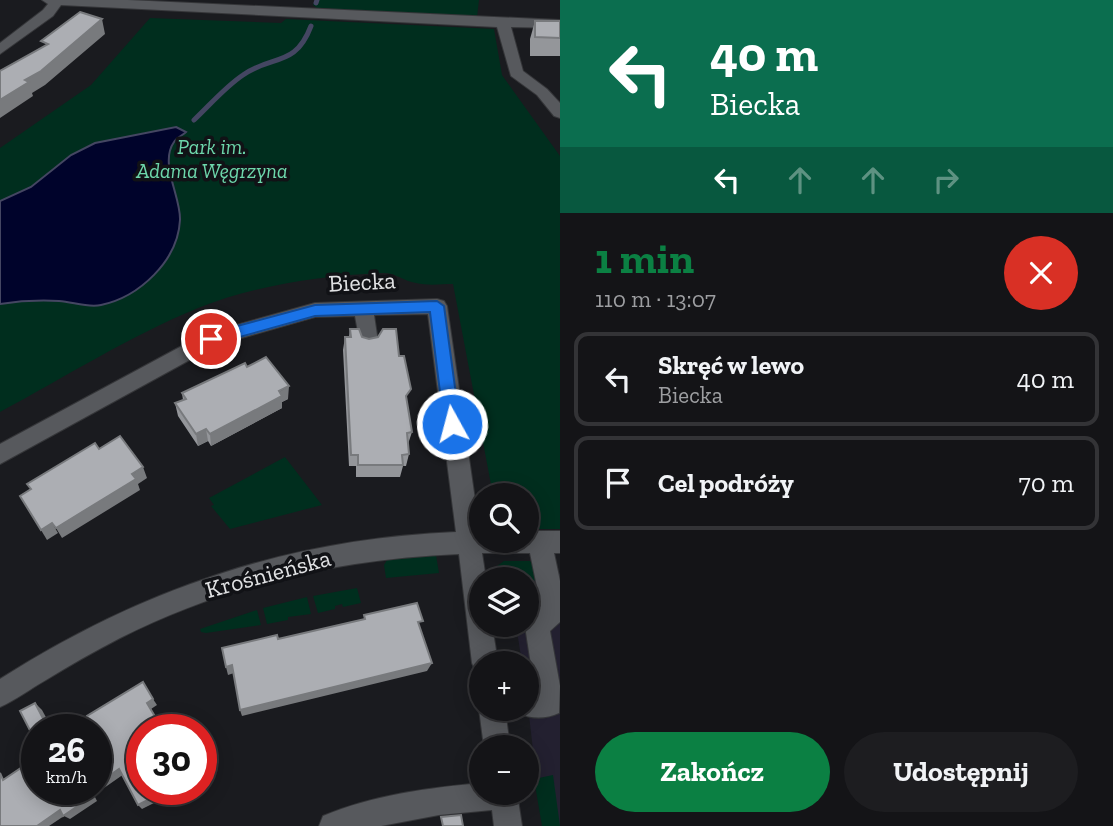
<!DOCTYPE html>
<html lang="pl">
<head>
<meta charset="utf-8">
<style>
	body { margin:0; font-family:"Zilla Slab",serif; background:#1d1d20; color:#f1f3f6; height:100vh; display:flex; flex-direction:column; font-size:26px; white-space:nowrap }
	* { box-sizing:border-box; margin:0 }
	p { font-size:23px; color:#9d9ea1 }
	.icon { flex:none; width:38px; height:38px; fill:none; stroke:currentColor; stroke-width:2; stroke-linecap:round; stroke-linejoin:round }
	.map { position:relative; flex:1; overflow:hidden }
	.details { display:flex; flex-direction:column; background:#141417; width:553px }
	.details>* { flex:none }
	.banner { background:#0b6e4f; color:#fff; overflow:hidden }
	.controls { position:absolute; left:469px; top:483px; display:grid; gap:14px }
	.controls a { display:grid; place-items:center; width:70px; height:70px; border-radius:50%; background:#141417; box-shadow:0 4px 18px #0003,0 0 0 2px #333336; font-size:35px }
	.speed { position:absolute; left:21px; top:714px; display:flex; gap:14px; font-size:35px; font-weight:700; text-align:center }
	.speed>* { display:grid; place-content:center; width:91px; height:91px; border-radius:50%; background:#141417; box-shadow:0 4px 18px #0003,0 0 0 2px #333336; line-height:1 }
	.speed small { font-size:18px; font-weight:400 }
	.speed .limit { border:10px solid #d22; background:#fff; color:#111 }
	.pin { position:absolute; display:grid; place-items:center; width:60px; height:60px; color:#fff; margin:-30px; border:4px solid #fff; border-radius:50%; box-shadow:0 2px 7px #0007 }
	.me { position:absolute; width:77px; margin:-38px; rotate:353deg; stroke-linejoin:round; filter:drop-shadow(0 0 5px #0008) }
	.turn { display:flex; align-items:center; gap:24px; height:147px; padding:0 35px; font-size:32px }
	.turn .icon { width:91px; height:91px; stroke-width:2.5 }
	.turn b { display:block; font-size:49px; line-height:60px }
	.lanes { display:flex; align-items:center; height:66px; padding:0 35px; background:#0003; justify-content:center; gap:35px; direction:ltr }
	.lanes .off { opacity:.35 }
	.round { display:grid; place-items:center; flex:none; width:74px; height:74px; border-radius:37px; background:#1d1d20 }
	.headline { display:flex; align-items:center; justify-content:space-between; height:119px; padding:0 35px }
	h1 { font-size:42px; font-weight:700; line-height:52px; color:#0b8043 }
	.button { display:flex; gap:14px; margin-top:auto; padding:14px 35px }
	.button a { flex:1; height:80px; border-radius:42px; background:#0b8043; color:#fff; font-size:28px; font-weight:700; line-height:80px; text-align:center }
	.button a+a { background:#1d1d20; color:#f1f3f6 }
	ul { padding:0; list-style:none }
	li { display:flex; align-items:center; gap:21px; height:94px; margin:0 14px 10px; padding:0 21px; border:4px solid #333336; border-radius:14px }
	li div { flex:1 }
	li b { display:block; font-size:26px }
	li em { font-style:normal }
	main { display:flex; flex:1; min-height:0 }
	.map>svg:first-child { display:block }
	.commercial { fill:#232030 }
	.green { fill:#002e1e }
	.water { fill:#00032b; stroke:#444662; stroke-width:2 }
	.lines { fill:none; stroke-linecap:round; stroke-linejoin:round }
	.stream { stroke:#444662; stroke-width:5 }
	.minor-casing { stroke:#353639; stroke-width:2 }
	.minor { fill:#57595d; fill-rule:evenodd }
	.wall { fill:#94969a }
	.shaded-wall { fill:#787a7d }
	.building { fill:#acaeb3; stroke:#787a7d; stroke-width:2 }
	.route { fill:#1a73e8; stroke:#114b97; stroke-width:2 }
	.labels { text-anchor:middle; stroke-width:7; stroke-linejoin:round; paint-order:stroke }
	.far-park-label { font-size:21px; font-style:italic; fill:#6dd7ab; stroke:#111216 }
	.street-label { font-size:24px; fill:#e1e2e4; stroke:#111216 }
</style>
</head>
<body>
<main>
<div class="map">
<svg width="560" height="826" viewBox="0 0 560 826">
	<rect width="100%" height="100%" fill="#1a1b1f"/>
	<polygon class="commercial" points="560,574 560,826 547,826 533,750 527,698 527,663 522,663 516,625 527,625 527,580 534,575"/>
	<g class="green">
		<polygon points="315,0 479,0 477,17 317,8 313,5"/>
		<path d="M150 18 281 23 286 19 494 29 502 75 560 156V529H527V495H493L453 284C442 284 428 286 416 283 403 281 395 272 381 273 320 276 256 285 198 308 130 336 65 377 0 412V148L91 85Z"/>
		<polygon points="285,457 322,505 230,529 211,506 214,505 209,498"/>
		<polygon points="436,555 439,573 386,578 384,565 387,560"/>
		<polygon points="504,561 530,561 536,568 538,581 530,580 530,586 527,586 527,579 494,579 493,569"/>
		<polygon points="357,588 361,603 343,607 342,604 335,606 335,609 318,613 313,596"/>
		<polygon points="307,597 311,614 288,617 288,620 267,624 263,608"/>
		<polygon points="257,610 261,625 206,633 201,632 200,629"/>
		<polygon points="553,775 560,826 542,826 534,779"/>
	</g>
	<path class="water" d="M176 127 186 132C183 135 176 138 174 142 159 163 181 197 180 220 178 261 139 297 101 305 88 308 73 302 59 301 40 300 19 301 0 304V201L31 187 71 155 95 143Z"/>
	<g class="lines">
		<g class="stream">
			<polyline points="316,3 317,0"/>
			<path d="M194 120C210 105 225 87 243 75 273 54 295 68 311 26"/>
		</g>
		<g class="minor-casing">
			<g id="minor">
				<polygon points="42,0 128,0 560,20 560,28 511,27 523,71 547,89 560,103 560,118 554,116 537,95 511,76 497,27 61,5 53,16 0,54 0,43 43,10 48,4"/>
				<path d="M437 299 444 301 447 306 481 541H527V531H560V553H554L560 581V622L550 631 560 686 559 713C546 719 531 719 518 713L516 709H527V691H535L525 626 528 617 541 606 530 553H482L486 579H481V625H492L498 663H481V674L476 672 472 663 459 554C340 559 227 584 120 638 95 651 70 665 46 680 30 689 16 700 0 707V679C141 589 288 539 456 532L428 314 374 315 378 342 375 348 368 350 361 348 355 316 315 317 217 345 0 464V444L204 334 315 303Z"/>
				<polygon points="481,703 481,709 505,709 510,747 484,747 479,709"/>
				<path d="M481 783V793H517L522 826H494L492 810 439 815 381 826H319L323 816C373 795 428 788 481 783Z"/>
			</g>
		</g>
		<use href="#minor" class="minor"/>
	</g>
	<g class="wall">
		<polygon points="535,21 560,21 560,56 530,56 530,39"/>
		<polygon points="350,329 362,337 399,356 412,432 408,444 409,454 406,466 403,466 400,477 356,477 356,466 349,466 343,350 345,337 349,337"/>
		<polygon points="247,367 288,399 282,402 282,408 211,446 208,441 198,446 178,416 175,403 183,400 182,393"/>
	</g>
	<g class="shaded-wall">
		<polygon points="102,19 105,34 45,85 32,93 33,96 0,118 0,100"/>
		<polygon points="289,386 288,399 282,402 282,408 211,446 210,434"/>
		<polygon points="206,429 208,441 198,446 196,434"/>
		<polygon points="143,467 147,478 138,484 140,490 62,538 56,528"/>
		<polygon points="52,523 58,533 47,540 41,530"/>
		<polygon points="432,663 427,671 242,716 240,710"/>
		<polygon points="232,665 234,673 228,675 226,667"/>
		<polygon points="153,699 157,705 151,709 147,703"/>
		<polygon points="35,703 42,710 53,730 49,730"/>
		<polygon points="142,761 142,769 141,770 142,777 136,765"/>
		<polygon points="119,769 124,774 94,795 97,801 70,819 64,816 49,826 37,826 90,789 96,789 96,785"/>
		<polygon points="148,789 150,789 156,802 142,809 138,805"/>
	</g>
	<g class="building">
		<polygon points="80,12 102,19 41,71 25,80 29,82 0,100 0,71 48,44 41,41"/>
		<polygon points="535,21 560,21 560,38 535,37"/>
		<polygon points="350,329 359,329 362,337 369,339 378,337 383,329 396,329 399,356 404,356 411,389 406,396 412,432 407,433 409,454 402,455 403,465 358,465 358,455 351,455 345,337 351,337"/>
		<polygon points="266,357 289,386 279,391 282,396 210,434 206,429 196,434 175,403 186,399 182,393 245,363 247,367"/>
		<polygon points="120,436 143,467 132,474 136,479 56,528 52,523 41,530 20,496 31,489 27,484 95,443 99,449"/>
		<polygon points="417,603 423,621 418,622 432,663 240,710 232,665 226,667 222,648 277,635 278,639 365,619 364,615"/>
		<polygon points="143,682 153,699 147,703 163,730 142,730 142,761 136,765 142,777 142,789 148,789 152,798 138,805 119,769 96,785 96,730 78,730 90,722 87,716"/>
		<polygon points="35,703 49,730 37,730 37,744 20,711"/>
		<polygon points="37,757 37,789 90,789 88,791 91,797 63,816 60,810 37,826 0,826 0,773 3,780"/>
		<polygon points="461,815 463,826 443,826 441,817"/>
	</g>
	<polygon class="route" points="437,301 444,306 460,424 458,428 446,428 444,424 430,312 315,316 211,345 204,339 211,333 315,305"/>
	<g class="labels">
		<g class="far-park-label">
			<text x="212" y="154">Park im.<tspan x="212" dy="24">Adama Węgrzyna</tspan></text>
		</g>
		<g class="street-label">
			<text transform="translate(362 282) rotate(-3)" y="8">Biecka</text>
			<text transform="translate(268 574) rotate(-15)" y="8">Krośnieńska</text>
		</g>
	</g>
</svg>
<div class="controls">
<a><svg class="icon" aria-label="search" viewBox="0 0 24 24"><circle cx="10" cy="10" r="6"/><path d="M15 15l6 6"/></svg></a>
<a><svg class="icon" aria-label="layers" viewBox="0 0 24 24"><path d="M12 4l9 5-9 5-9-5zM3 14l9 5 9-5"/></svg></a>
<a>+</a>
<a>−</a>
</div>
<div class="speed"><div>26<small>km/h</small></div><div class="limit">30</div></div>
<div class="pin" style="left:211px;top:339px;background:#d93025"><svg class="icon" aria-label="arrive" viewBox="0 0 24 24"><path d="M6 21V4h12l-3 4 3 4H6"/></svg></div>
<svg class="me" style="left:452px;top:424px" viewBox="-20 -20 40 40"><circle r="17" fill="#1a73e8" stroke="#fff" stroke-width="3"/><path d="M0-11L8 9 0 5-8 9z" fill="#fff"/></svg>
</div>
<section class="details">
<div class="banner">
<div class="turn"><svg class="icon" aria-label="left" viewBox="0 0 24 24"><path d="M17 20v-9H6M10 6l-5 5 5 5"/></svg><div><b>40 m</b>Biecka</div></div>
<div class="lanes"><svg class="icon" aria-label="left" viewBox="0 0 24 24"><path d="M17 20v-9H6M10 6l-5 5 5 5"/></svg><svg class="icon off" aria-label="ahead" viewBox="0 0 24 24"><path d="M12 20V5M6 11l6-6 6 6"/></svg><svg class="icon off" aria-label="ahead" viewBox="0 0 24 24"><path d="M12 20V5M6 11l6-6 6 6"/></svg><svg class="icon off" aria-label="right" viewBox="0 0 24 24"><path d="M7 20v-9h11M14 6l5 5-5 5"/></svg></div>
</div>
<div class="headline"><div><h1>1 min</h1><p>110 m · 13:07</p></div><a class="round" style="background:#d93025;color:#fff"><svg class="icon" aria-label="close" viewBox="0 0 24 24"><path d="M6 6l12 12M18 6L6 18"/></svg></a></div>
<ul>
<li><svg class="icon" aria-label="left" viewBox="0 0 24 24"><path d="M17 20v-9H6M10 6l-5 5 5 5"/></svg><div><b>Skręć w lewo</b><p>Biecka</p></div><em>40 m</em></li>
<li><svg class="icon" aria-label="arrive" viewBox="0 0 24 24"><path d="M6 21V4h12l-3 4 3 4H6"/></svg><div><b>Cel podróży</b></div><em>70 m</em></li>
</ul>
<div class="button"><a>Zakończ</a><a>Udostępnij</a></div>
</section>
</main>
</body>
</html>
